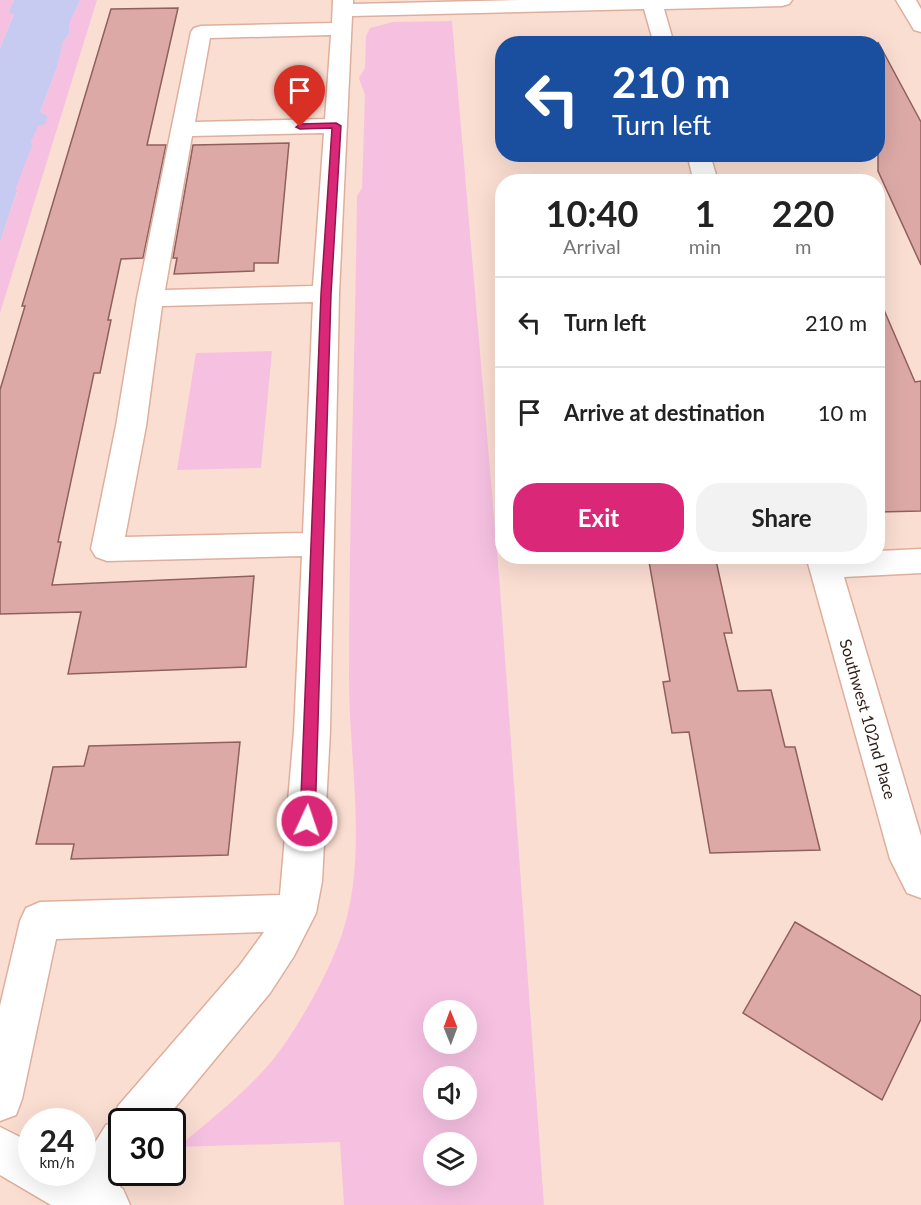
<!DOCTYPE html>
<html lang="en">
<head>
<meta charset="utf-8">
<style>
	body { margin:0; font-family:Lato,sans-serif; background:#f2f2f2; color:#222; height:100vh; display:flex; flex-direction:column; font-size:22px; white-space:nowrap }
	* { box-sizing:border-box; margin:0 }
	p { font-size:20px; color:#767676 }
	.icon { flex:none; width:33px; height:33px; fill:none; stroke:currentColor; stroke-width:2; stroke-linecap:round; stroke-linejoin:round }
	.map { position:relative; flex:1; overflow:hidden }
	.sheet { position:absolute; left:495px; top:174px; width:390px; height:390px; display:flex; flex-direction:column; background:#fff; border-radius:24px; box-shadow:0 6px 24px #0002 }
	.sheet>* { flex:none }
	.top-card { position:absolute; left:495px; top:36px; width:390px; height:126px; border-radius:24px; box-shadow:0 6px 24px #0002; background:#1a4fa0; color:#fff; overflow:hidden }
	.needle { width:39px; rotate:359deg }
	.tools { position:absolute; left:423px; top:1000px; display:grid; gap:12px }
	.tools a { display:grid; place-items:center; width:54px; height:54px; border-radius:50%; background:#fff; box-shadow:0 6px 24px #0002; font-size:30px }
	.speed { position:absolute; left:18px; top:1108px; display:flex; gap:12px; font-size:30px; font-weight:700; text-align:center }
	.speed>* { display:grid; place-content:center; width:78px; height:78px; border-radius:50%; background:#fff; box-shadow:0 6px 24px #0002; line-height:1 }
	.speed small { font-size:15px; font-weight:400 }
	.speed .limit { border:3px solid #111; border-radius:9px; background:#fff; color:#111 }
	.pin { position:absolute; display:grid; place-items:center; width:51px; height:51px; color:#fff; margin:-62px -26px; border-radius:50% 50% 50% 0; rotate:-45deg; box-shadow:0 0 6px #0007 }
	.pin .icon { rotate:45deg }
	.me { position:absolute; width:66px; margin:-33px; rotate:3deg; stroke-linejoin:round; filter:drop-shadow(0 0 4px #0008) }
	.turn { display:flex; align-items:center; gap:21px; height:126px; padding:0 18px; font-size:27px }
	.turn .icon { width:78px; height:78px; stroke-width:2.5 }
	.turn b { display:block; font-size:42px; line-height:51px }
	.eta { display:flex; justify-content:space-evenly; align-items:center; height:102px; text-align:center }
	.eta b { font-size:36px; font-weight:700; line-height:42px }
	.cta { display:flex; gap:12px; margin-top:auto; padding:12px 18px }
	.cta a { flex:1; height:69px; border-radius:24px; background:#db2777; color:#fff; font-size:24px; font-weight:700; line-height:69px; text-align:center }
	.cta a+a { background:#f2f2f2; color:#222 }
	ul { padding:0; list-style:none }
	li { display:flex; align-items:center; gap:18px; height:90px; padding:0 18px; border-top:2px solid #e0e0e0 }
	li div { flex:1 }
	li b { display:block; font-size:22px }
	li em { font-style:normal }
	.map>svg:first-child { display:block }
	.green { fill:#f6c1e1; fill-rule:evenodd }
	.water { fill:#c7caf1 }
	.building { fill:#dca9a6; stroke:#8f605e; stroke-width:1.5 }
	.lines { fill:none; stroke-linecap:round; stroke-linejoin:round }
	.minor-casing { stroke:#deaf9d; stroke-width:3 }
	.minor { fill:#fff; fill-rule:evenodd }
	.route { fill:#db2777; stroke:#8e194d; stroke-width:1.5 }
	.labels { text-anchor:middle; stroke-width:4.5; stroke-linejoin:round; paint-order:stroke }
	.street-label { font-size:16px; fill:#2e1c16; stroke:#fff }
</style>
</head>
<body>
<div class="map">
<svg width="921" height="1205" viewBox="0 0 921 1205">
	<rect width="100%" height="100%" fill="#fbded2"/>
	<g class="green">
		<polygon points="0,0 14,0 10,12 14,13 0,48"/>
		<path d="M80 0H97L0 313V242L17 192 14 191 31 146C30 136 38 125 44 117L40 112 57 67 63 42 69 34 70 22Z"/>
		<path d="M452 21 500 588 544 1205H344L340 1142 178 1147C211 1119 248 1091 275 1057 299 1026 328 974 341 937 369 857 349 763 349 679 349 518 355 357 357 196L362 188 365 95 359 78 365 68 366 36 370 28 393 22ZM434 1011H466V1044H434ZM434 1077H466V1110H434ZM434 1143H466V1176H434Z"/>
		<polygon points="272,351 261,468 177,470 196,353"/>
	</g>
	<polygon class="water" points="14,0 80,0 70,22 69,34 63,42 57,67 40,112 48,117 45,124 38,126 31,141 32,146 15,190 17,191 0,242 0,48 14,14 9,13"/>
	<g class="building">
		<polygon points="178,8 147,145 166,145 143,258 121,259 108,320 111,320 100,373 94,373 58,542 61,542 52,585 254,576 246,667 68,674 81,612 0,614 0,390 25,306 22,306 111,9"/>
		<polygon points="878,42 921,122 921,265 878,171"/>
		<polygon points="289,143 278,263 254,263 254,271 174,274 177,258 173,258 193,145"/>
		<polygon points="878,296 915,382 921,381 921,511 878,512"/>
		<polygon points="648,556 715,556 732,633 724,633 738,691 771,690 785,747 795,747 820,850 710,853 689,732 672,733 663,682 670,681"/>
		<polygon points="240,742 228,855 71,859 74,844 36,844 53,767 84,766 89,746"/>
		<polygon points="795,922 921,996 921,1019 882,1100 743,1013"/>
	</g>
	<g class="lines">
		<g class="minor-casing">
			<g id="minor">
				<path d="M333 0H353V4L521 0H792L789 4 782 6 664 9 674 44H654L644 9 352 16 339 294 330 731 322 881 316 913 294 956 270 993 163 1122H122V1173H128L120 1187 123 1189 130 1205H51L0 1175V1127L32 1143V1173H82V1163L106 1125 112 1123 118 1106 240 965 264 932 56 939 22 1099 16 1115 0 1121V1006L20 921 26 908 40 902 280 895 294 731 302 556 107 561 96 557 91 549 116 426 137 298 191 32 194 28 201 26 332 23ZM331 35 325 119 195 122 210 38ZM324 133 313 286 165 290 192 136ZM313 302 303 533 125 537 146 426 162 306Z"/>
				<polygon points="896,0 916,0 921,9 921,32 914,30"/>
				<polygon points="687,154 710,154 718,182 694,182"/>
				<polygon points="921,549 921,573 844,577 921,836 921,898 907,893 890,859 806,556 878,556 878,551"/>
			</g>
		</g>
		<use href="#minor" class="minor"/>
	</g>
	<polygon class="route" points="336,123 341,126 331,294 315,821 313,826 307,828 302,826 300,821 321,294 332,128 300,129 296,127 300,124"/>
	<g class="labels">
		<g class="street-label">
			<text transform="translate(868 719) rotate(74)" y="6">Southwest 102nd Place</text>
		</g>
	</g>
</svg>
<div class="tools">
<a><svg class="needle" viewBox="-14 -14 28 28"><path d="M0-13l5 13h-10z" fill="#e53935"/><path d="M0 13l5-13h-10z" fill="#767676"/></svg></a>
<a><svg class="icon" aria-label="sound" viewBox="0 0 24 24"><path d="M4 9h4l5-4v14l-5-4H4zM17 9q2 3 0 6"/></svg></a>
<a><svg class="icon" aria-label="layers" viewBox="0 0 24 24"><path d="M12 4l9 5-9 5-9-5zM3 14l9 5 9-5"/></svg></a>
</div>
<div class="speed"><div>24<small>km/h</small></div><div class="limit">30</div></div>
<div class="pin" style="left:300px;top:127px;background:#d93025"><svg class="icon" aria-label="arrive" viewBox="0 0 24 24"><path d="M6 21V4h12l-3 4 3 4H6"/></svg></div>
<svg class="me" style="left:307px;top:821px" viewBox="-20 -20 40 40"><circle r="17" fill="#db2777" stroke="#fff" stroke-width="3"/><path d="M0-11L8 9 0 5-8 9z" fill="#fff"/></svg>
<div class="top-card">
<div class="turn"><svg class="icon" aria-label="left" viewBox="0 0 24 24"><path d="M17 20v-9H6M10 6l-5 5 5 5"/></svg><div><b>210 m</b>Turn left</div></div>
</div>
<section class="sheet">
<div class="eta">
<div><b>10:40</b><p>Arrival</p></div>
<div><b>1</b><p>min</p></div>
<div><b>220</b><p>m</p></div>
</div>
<ul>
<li><svg class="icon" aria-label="left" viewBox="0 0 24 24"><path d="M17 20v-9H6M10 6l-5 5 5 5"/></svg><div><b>Turn left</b></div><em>210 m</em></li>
<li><svg class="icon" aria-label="arrive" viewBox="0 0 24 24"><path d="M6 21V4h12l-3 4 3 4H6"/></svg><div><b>Arrive at destination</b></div><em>10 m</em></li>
</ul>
<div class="cta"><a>Exit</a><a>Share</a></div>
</section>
</div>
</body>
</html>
